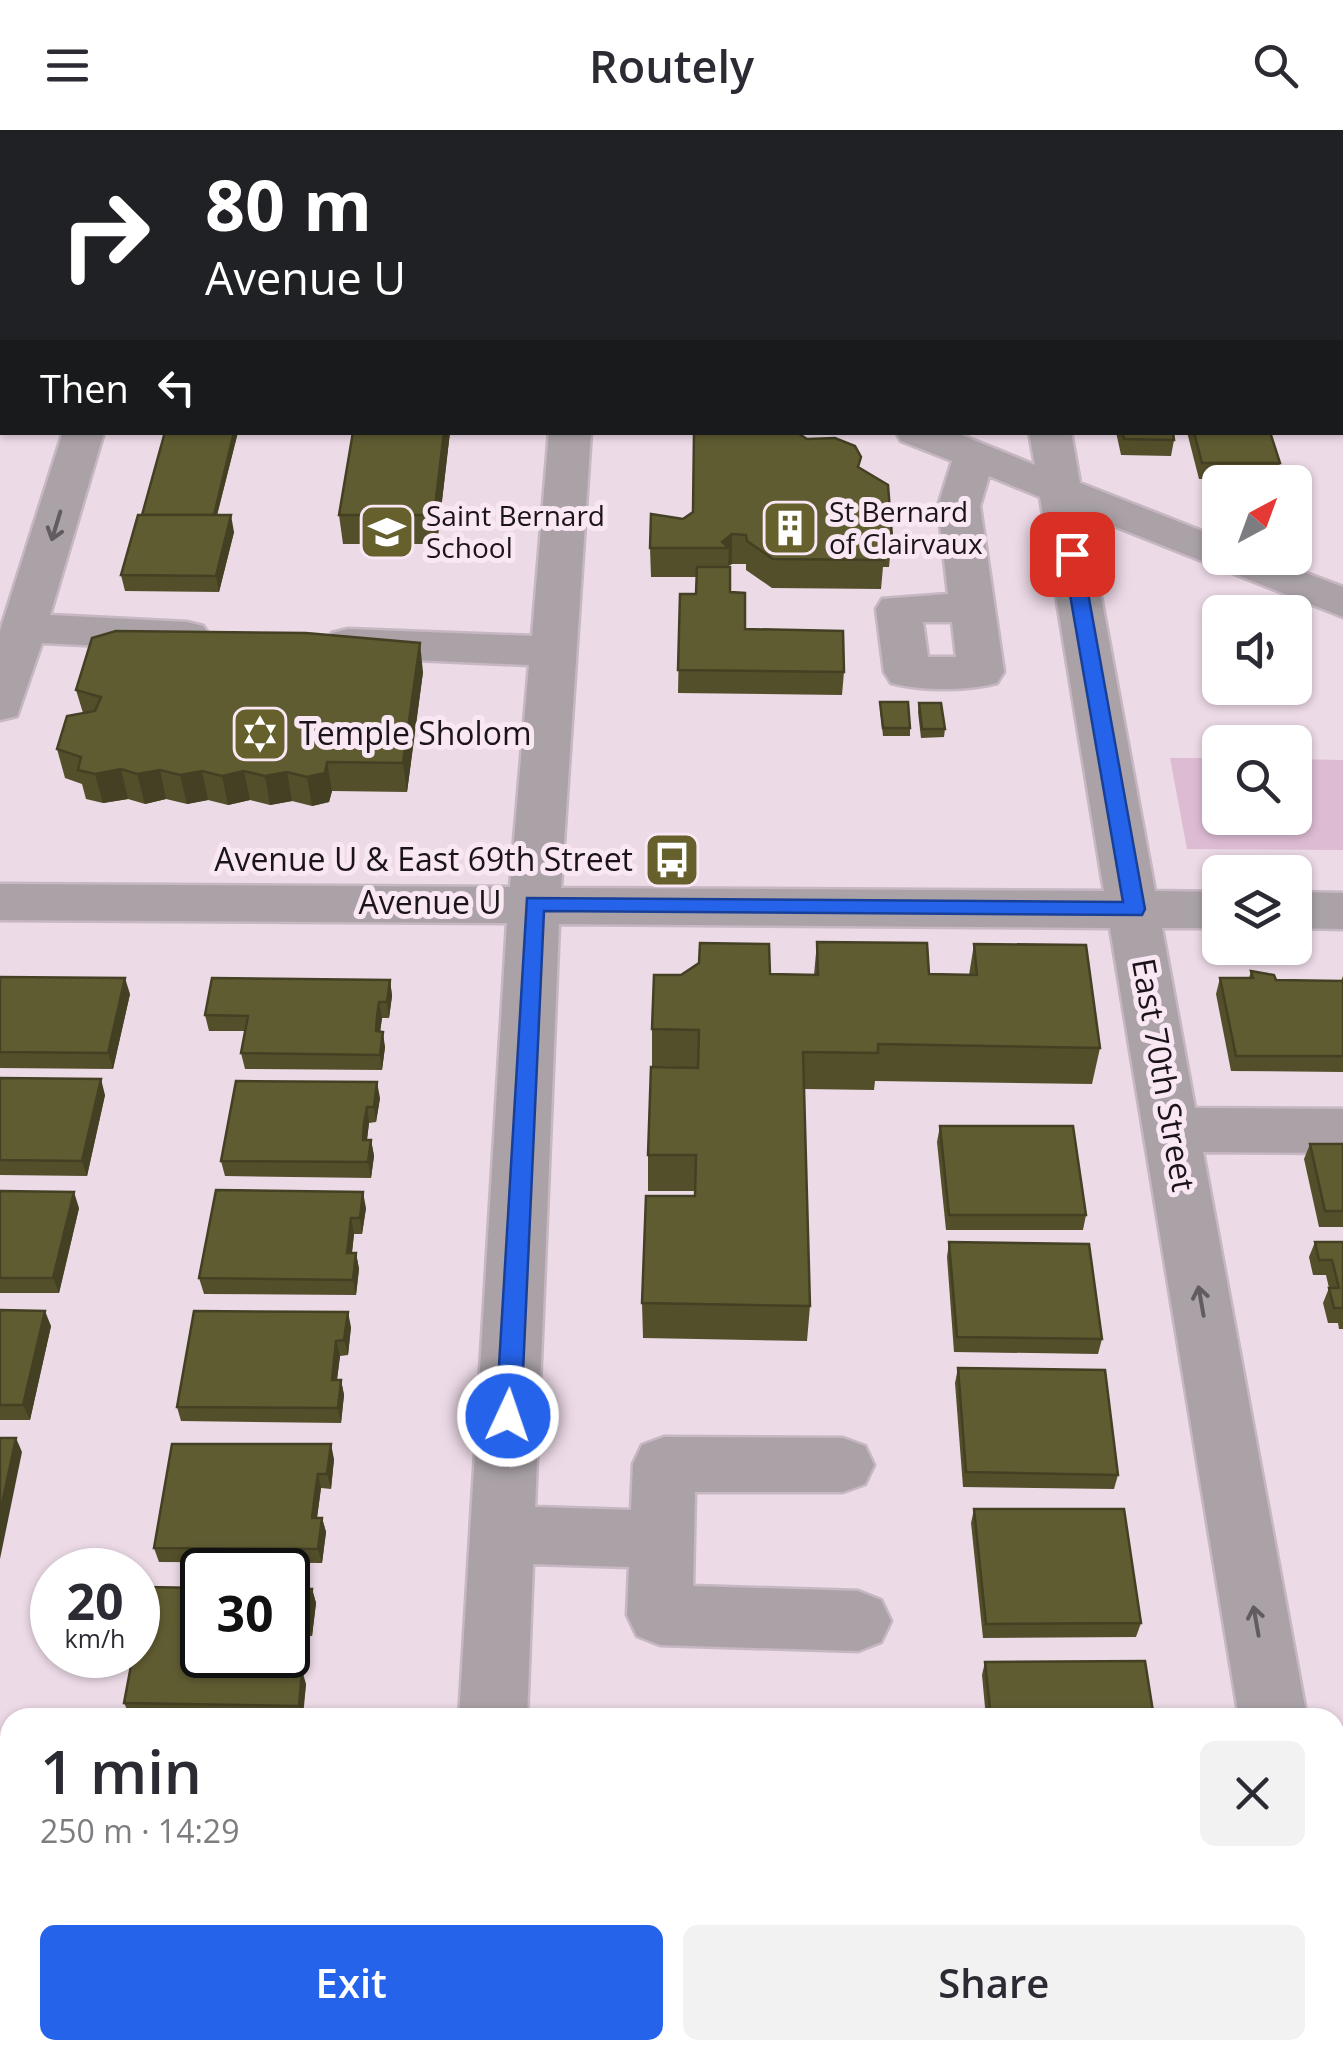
<!DOCTYPE html>
<html lang="en">
<head>
<meta charset="utf-8">
<style>
	body { margin:0; font-family:"Open Sans",sans-serif; background:#f2f2f3; color:#2b2b33; height:100vh; display:flex; flex-direction:column; font-size:38px; white-space:nowrap }
	* { box-sizing:border-box; margin:0 }
	p { font-size:32px; color:#7c7c81 }
	.icon { flex:none; width:55px; height:55px; fill:none; stroke:currentColor; stroke-width:2; stroke-linecap:round; stroke-linejoin:round }
	.map { position:relative; flex:1; overflow:hidden }
	.panel { position:absolute; left:0px; top:1578px; width:1345px; height:352px; display:flex; flex-direction:column; background:#fff; border-radius:30px 30px 0 0; box-shadow:0 2px 8px #0004 }
	.panel>* { flex:none }
	.guide { position:absolute; left:0px; top:0px; width:1345px; height:305px; box-shadow:0 2px 8px #0004; background:#202124; color:#fff; overflow:hidden }
	.needle { width:65px; rotate:41deg }
	.buttons { position:absolute; left:1202px; top:335px; display:grid; gap:20px }
	.buttons a { display:grid; place-items:center; width:110px; height:110px; border-radius:15px; background:#fff; box-shadow:0 2px 8px #0004; font-size:50px }
	.speed { position:absolute; left:30px; top:1418px; display:flex; gap:20px; font-size:50px; font-weight:700; text-align:center }
	.speed>* { display:grid; place-content:center; width:130px; height:130px; border-radius:50%; background:#fff; box-shadow:0 2px 8px #0004; line-height:1 }
	.speed small { font-size:25px; font-weight:400 }
	.speed .limit { border:5px solid #111; border-radius:15px; background:#fff; color:#111 }
	.pin { position:absolute; display:grid; place-items:center; width:85px; height:85px; color:#fff; margin:-42px; border-radius:20px; box-shadow:0 5px 15px #0006 }
	.me { position:absolute; width:110px; margin:-55px; rotate:3deg; stroke-linejoin:round; filter:drop-shadow(0 0 8px #0008) }
	.turn { display:flex; align-items:center; gap:35px; height:210px; padding:0 40px; font-size:45px }
	.turn .icon { width:130px; height:130px; stroke-width:2.5 }
	.turn b { display:block; font-size:70px; line-height:85px }
	.then { display:flex; align-items:center; height:95px; padding:0 40px; background:#0003; gap:20px; font-size:38px }
	.round { display:grid; place-items:center; flex:none; width:105px; height:105px; border-radius:15px; background:#f2f2f3 }
	.head { display:flex; align-items:center; justify-content:space-between; height:170px; padding:0 40px }
	h1 { font-size:60px; font-weight:600; line-height:75px }
	.cta { display:flex; gap:20px; margin-top:auto; padding:20px 40px }
	.cta a { flex:1; height:115px; border-radius:15px; background:#2563eb; color:#fff; font-size:40px; font-weight:600; line-height:115px; text-align:center }
	.cta a+a { background:#f2f2f3; color:#2b2b33 }
	header { display:flex; justify-content:space-between; align-items:center; height:130px; padding:0 40px; background:#fff; font-size:45px; font-weight:600 }
	.map>svg:first-child { display:block }
	.green { fill:#ddbcd3 }
	.lines { fill:none; stroke-linecap:round; stroke-linejoin:round }
	.minor-casing { stroke:#c6b7c2; stroke-width:5 }
	.minor { fill:#aaa2a7; fill-rule:evenodd }
	.wall { fill:#534f2b }
	.shaded-wall { fill:#434023 }
	.building { fill:#605c32; stroke:#434023; stroke-width:2.5 }
	.oneway { stroke:#625c60 }
	.route { fill:#2563eb; stroke:#184099; stroke-width:2.5 }
	.labels { text-anchor:middle; stroke-width:10; stroke-linejoin:round; paint-order:stroke }
	.far-poi-label { font-size:28px; fill:#1b1519; stroke:#fae7f4; text-anchor:start }
	.poi-label { font-size:32px; fill:#1b1519; stroke:#fae7f4; text-anchor:start }
	.street-label { font-size:32px; fill:#1b1519; stroke:#fae7f4 }
</style>
</head>
<body>
<header><svg class="icon" aria-label="menu" viewBox="0 0 24 24"><path d="M4 6h16M4 12h16M4 18h16"/></svg>Routely<svg class="icon" aria-label="search" viewBox="0 0 24 24"><circle cx="10" cy="10" r="6"/><path d="M15 15l6 6"/></svg></header>
<div class="map">
<svg width="1343" height="1928" viewBox="0 0 1343 1928">
	<rect width="100%" height="100%" fill="#ecdae7"/>
	<polygon class="green" points="1170,628 1220,628 1220,688 1295,688 1295,629 1343,630 1343,720 1187,719"/>
	<g class="lines">
		<g class="minor-casing">
			<g id="minor">
				<polygon points="145,0 184,0 185,2 146,2"/>
				<rect x="597" y="0" width="34" height="2"/>
				<polygon points="983,0 1017,0 1018,2 984,2"/>
				<polygon points="0,2 2,3 2,24 0,24"/>
				<rect x="1342" y="16" width="1" height="22"/>
				<polygon points="63,302 104,302 50,485 187,492 203,496 210,506 203,516 187,520 42,513 17,586 0,590 0,501"/>
				<path d="M549 302H591L561 758 1104 761 1040 367 989 346 980 376 1004 542 997 553C966 561 922 561 891 553L884 542 876 479 882 469 948 464 938 376 952 331 901 311 896 302H954L1035 335 1029 302H1071L1080 353 1220 408V428H1267L1343 457V487L1086 385 1155 761 1220 762V798H1162L1195 978 1343 979V1023L1203 1022 1307 1588H1239L1110 798 559 794 535 1377 631 1380 633 1334 642 1315 664 1307 843 1308 865 1316 874 1335 865 1354 843 1362H695L693 1456 858 1461 881 1470 891 1491 881 1512 858 1521 660 1515 637 1506 627 1485 629 1437 533 1434 527 1588H459L507 793 0 790V754L510 757 529 535 348 527 332 523 325 513 332 503 348 499 532 506ZM923 492H952L956 527H928Z"/>
				<polygon points="1295,762 1343,763 1343,799 1295,798"/>
				<polygon points="1335,1885 1343,1888 1343,1928 1293,1928 1293,1920 1335,1920"/>
				<polygon points="440,1920 514,1920 514,1928 438,1928"/>
			</g>
		</g>
		<use href="#minor" class="minor"/>
	</g>
	<g class="wall">
		<polygon points="0,50 2,50 2,271 0,277"/>
		<polygon points="238,302 217,385 234,402 219,462 125,461 121,445 142,385"/>
		<polygon points="450,302 437,414 343,414 339,385"/>
		<polygon points="1116,302 1173,302 1174,310 1171,326 1121,325"/>
		<polygon points="1187,302 1270,302 1280,333 1276,349 1199,349"/>
		<polygon points="860,338 892,407 889,437 883,437 881,459 772,458 746,440 746,434 732,434 728,436 730,462 745,499 844,542 842,565 678,563 680,464 696,464 697,447 651,447 650,418 683,389"/>
		<polygon points="423,542 407,662 332,661 329,672 312,676 292,671 270,675 250,670 228,675 208,670 187,674 166,669 145,674 128,669 103,673 86,669 82,654 65,648 57,619 83,583 76,560"/>
		<polygon points="880,572 910,598 910,606 883,606 880,580"/>
		<polygon points="919,573 945,599 944,607 921,608 918,582"/>
		<polygon points="817,812 929,844 969,845 974,814 1100,918 1092,954 875,951 874,960 804,959 810,1176 807,1211 643,1208 642,1173 695,1066 695,1061 648,1061 648,1025 698,938 652,936 652,899 770,844 814,845"/>
		<polygon points="1251,841 1276,850 1341,851 1343,846 1343,942 1231,941 1216,864 1220,848 1249,848"/>
		<polygon points="0,847 130,864 113,939 0,938"/>
		<polygon points="390,850 392,866 389,888 382,888 380,901 385,917 382,940 245,939 241,923 245,901 209,901 205,885"/>
		<polygon points="0,948 105,965 87,1046 0,1045"/>
		<polygon points="380,968 376,992 369,993 367,1010 371,1010 374,1026 371,1048 225,1046 221,1031"/>
		<polygon points="940,996 1086,1085 1083,1100 946,1100 937,1012"/>
		<polygon points="1310,1014 1343,1014 1343,1097 1319,1097 1304,1029"/>
		<polygon points="0,1061 79,1078 59,1163 0,1163"/>
		<polygon points="366,1078 362,1104 354,1104 352,1123 356,1123 359,1139 356,1165 204,1164 199,1148"/>
		<polygon points="949,1112 1102,1209 1098,1224 954,1222 947,1127"/>
		<polygon points="1315,1112 1343,1112 1343,1199 1339,1199 1338,1193 1328,1193 1323,1173 1329,1158 1326,1145 1313,1145 1309,1127"/>
		<polygon points="0,1180 51,1196 30,1290 0,1290"/>
		<polygon points="351,1197 348,1225 340,1226 337,1250 341,1250 344,1265 341,1293 181,1291 177,1277"/>
		<polygon points="958,1238 1118,1345 1114,1359 963,1357 955,1253"/>
		<polygon points="334,1329 331,1359 321,1358 317,1388 322,1388 326,1402 322,1433 159,1432 154,1418"/>
		<polygon points="974,1379 1141,1493 1136,1507 983,1508 971,1393"/>
		<polygon points="288,1459 312,1459 316,1473 312,1506 301,1506 297,1540 306,1554 303,1588 130,1586 124,1573"/>
		<polygon points="985,1532 1154,1588 986,1588 982,1545"/>
		<polygon points="637,1920 832,1920 832,1923"/>
		<polygon points="1010,1920 1213,1920 1214,1928 1011,1928"/>
	</g>
	<g class="shaded-wall">
		<polygon points="234,302 238,302 213,401 212,393"/>
		<polygon points="444,302 450,302 437,414 434,385"/>
		<polygon points="231,385 234,402 219,462 216,446"/>
		<polygon points="732,404 732,434 728,436 729,418 722,412"/>
		<polygon points="420,513 423,542 407,662 403,633"/>
		<polygon points="327,632 332,661 329,672 312,676 307,647"/>
		<polygon points="121,639 128,669 103,673 95,644"/>
		<polygon points="160,640 166,669 145,674 137,644"/>
		<polygon points="202,641 208,670 187,674 180,645"/>
		<polygon points="244,641 250,670 228,675 222,646"/>
		<polygon points="287,642 292,671 270,675 265,646"/>
		<polygon points="125,848 130,864 113,939 108,923"/>
		<polygon points="390,850 392,866 389,888 387,872"/>
		<polygon points="379,872 382,888 380,903 376,901"/>
		<polygon points="383,902 385,917 382,940 380,925"/>
		<polygon points="101,949 105,965 87,1046 82,1031"/>
		<polygon points="377,952 380,968 376,992 374,977"/>
		<polygon points="367,977 369,993 365,1025 363,1010"/>
		<polygon points="371,1010 374,1026 371,1048 368,1032"/>
		<polygon points="74,1062 79,1078 59,1163 53,1148"/>
		<polygon points="363,1062 366,1078 362,1104 360,1088"/>
		<polygon points="351,1088 354,1104 350,1138 347,1123"/>
		<polygon points="356,1123 359,1139 356,1165 353,1150"/>
		<polygon points="45,1181 51,1196 30,1290 23,1275"/>
		<polygon points="348,1182 351,1197 348,1225 344,1210"/>
		<polygon points="336,1211 340,1226 335,1264 332,1250"/>
		<polygon points="341,1250 344,1265 341,1293 338,1278"/>
		<polygon points="16,1308 22,1322 0,1429 0,1383"/>
		<polygon points="331,1314 334,1329 331,1359 327,1344"/>
		<polygon points="318,1344 321,1358 315,1402 312,1388"/>
		<polygon points="322,1388 326,1402 322,1433 318,1419"/>
		<polygon points="312,1459 316,1473 312,1506 308,1492"/>
		<polygon points="297,1492 301,1506 295,1553 291,1540"/>
		<polygon points="302,1540 306,1554 302,1588 299,1576"/>
		<polygon points="255,1920 261,1920 260,1928 254,1928"/>
	</g>
	<g class="building">
		<polygon points="0,50 2,50 2,140 0,141"/>
		<rect x="0" y="149" width="2" height="25"/>
		<rect x="0" y="189" width="2" height="18"/>
		<rect x="0" y="217" width="2" height="19"/>
		<polygon points="0,244 2,244 2,256 0,263"/>
		<polygon points="165,302 234,302 214,385 142,385"/>
		<polygon points="353,302 444,302 434,385 339,385"/>
		<polygon points="694,302 796,302 807,309 835,308 855,316 861,327 858,337 888,355 892,407 882,407 884,430 773,429 747,411 746,405 732,404 722,412 729,418 650,418 651,384 683,389 693,382"/>
		<polygon points="1122,302 1173,302 1174,310 1124,309"/>
		<polygon points="1194,302 1270,302 1280,333 1202,333"/>
		<polygon points="138,385 231,385 216,446 121,445"/>
		<polygon points="697,437 730,437 730,462 745,463 745,499 843,501 844,542 678,540 680,464 696,464"/>
		<polygon points="116,501 306,503 420,513 403,633 327,632 325,643 307,647 287,642 265,646 244,641 222,646 202,641 180,645 160,640 137,644 121,639 95,644 78,640 81,627 57,619 67,586 95,581 101,567 76,560 92,508"/>
		<polygon points="880,572 908,572 910,598 883,598"/>
		<polygon points="919,573 941,573 945,599 922,599"/>
		<polygon points="817,812 927,813 929,844 977,845 974,814 1086,815 1100,918 878,914 878,923 803,922 810,1176 642,1173 646,1066 695,1066 696,1025 648,1025 651,937 698,938 699,900 652,899 654,845 681,845 699,833 700,813 769,814 770,844 818,845"/>
		<polygon points="1251,841 1274,845 1276,850 1343,851 1343,926 1236,926 1220,848 1253,848"/>
		<polygon points="0,847 125,848 108,923 0,922"/>
		<polygon points="212,848 390,850 387,872 379,872 377,887 376,901 383,902 380,925 241,923 248,886 205,885"/>
		<polygon points="0,948 101,949 82,1031 0,1030"/>
		<polygon points="236,951 377,952 374,977 367,977 364,993 363,1010 371,1010 368,1032 221,1031"/>
		<polygon points="940,996 1073,996 1086,1085 949,1085"/>
		<polygon points="1310,1014 1343,1014 1343,1081 1325,1081"/>
		<polygon points="216,1060 363,1062 360,1088 351,1088 347,1123 356,1123 353,1150 199,1148"/>
		<polygon points="0,1061 74,1062 53,1148 0,1148"/>
		<polygon points="949,1112 1089,1114 1102,1209 957,1207"/>
		<polygon points="1315,1112 1343,1112 1343,1178 1334,1178 1329,1158 1339,1158 1332,1130 1319,1130"/>
		<polygon points="0,1180 45,1181 23,1275 0,1275"/>
		<polygon points="194,1181 348,1182 344,1210 336,1211 332,1250 341,1250 338,1278 177,1277"/>
		<polygon points="958,1238 1105,1240 1118,1345 966,1342"/>
		<polygon points="0,1308 16,1308 0,1383"/>
		<polygon points="172,1314 331,1314 327,1344 318,1344 315,1364 312,1388 322,1388 318,1419 154,1418"/>
		<polygon points="974,1379 1124,1379 1141,1493 986,1494"/>
		<polygon points="145,1457 202,1458 202,1525 288,1525 288,1459 312,1459 308,1492 297,1492 294,1512 291,1540 302,1540 299,1576 124,1573 133,1525 138,1525 138,1499"/>
		<polygon points="1145,1531 1154,1588 991,1588 985,1532"/>
		<polygon points="61,1920 255,1920 254,1928 59,1928"/>
		<polygon points="1015,1920 1213,1920 1214,1928 1016,1928"/>
	</g>
	<defs><path id="oneway-shaft" d="M-6 0H5M1.5-3L5.5 0L1.5 3" fill="none" stroke-width="1.6" stroke-linecap="round" stroke-linejoin="round" transform="scale(2.5)"/></defs>
	<g class="oneway">
		<use href="#oneway-shaft" transform="translate(56 396) rotate(107)"/>
		<use href="#oneway-shaft" transform="translate(1201 1171) rotate(-100)"/>
		<use href="#oneway-shaft" transform="translate(1256 1491) rotate(-100)"/>
	</g>
	<polygon class="route" points="1072,419 1081,424 1145,779 1142,785 544,781 521,1286 518,1294 508,1297 499,1294 496,1286 527,768 1123,772 1063,424"/>
	<defs>
		<g id="building-square" transform="scale(2.875)"><rect x="-9" y="-9" width="18" height="18" rx="4" fill="#66602d" stroke="#fae7f4"/><path d="M-4-6H4V6H1V3H-1V6H-4ZM-2.5-4.3h1.7v1.8h-1.7ZM.8-4.3h1.7v1.8H.8ZM-2.5-1h1.7V.8h-1.7ZM.8-1h1.7V.8H.8Z" fill="#fff"/></g>
		<g id="school-square" transform="scale(2.875)"><rect x="-9" y="-9" width="18" height="18" rx="4" fill="#66602d" stroke="#fae7f4"/><path d="M0-5L7-2L0 1L-7-2ZM-4 1L0 2.5L4 1V4Q0 6-4 4Z" fill="#fff"/></g>
		<g id="synagogue-square" transform="scale(2.875)"><rect x="-9" y="-9" width="18" height="18" rx="4" fill="#66602d" stroke="#fae7f4"/><path d="M0-6.5L5.6 3.2H-5.6ZM0 6.5L5.6-3.2H-5.6Z" fill="#fff"/></g>
		<g id="bus-square" transform="scale(2.875)"><rect x="-9" y="-9" width="18" height="18" rx="4" fill="#66602d" stroke="#fae7f4"/><path d="M-5-6H5V4H4V6H2V4H-2V6H-4V4H-5ZM-3.5-4V0h7V-4ZM-3.5 1.2v1.5H-2V1.2ZM2 1.2v1.5H3.5V1.2Z" fill="#fff"/></g>
	</defs>
	<g fill-rule="evenodd">
		<use href="#building-square" x="790" y="398"/>
		<use href="#school-square" x="387" y="402"/>
		<use href="#synagogue-square" x="260" y="604"/>
		<use href="#bus-square" x="672" y="730"/>
	</g>
	<g class="labels">
		<g class="far-poi-label">
			<text x="829" y="392">St Bernard<tspan x="829" dy="32">of Clairvaux</tspan></text>
			<text x="426" y="396">Saint Bernard<tspan x="426" dy="32">School</tspan></text>
		</g>
		<g class="poi-label">
			<text x="299" y="615">Temple Sholom</text>
			<text x="633" y="741" text-anchor="end">Avenue U &amp; East 69th Street</text>
		</g>
		<g class="street-label">
			<text x="430" y="784">Avenue U</text>
			<text transform="translate(1163 945) rotate(80)" y="11">East 70th Street</text>
		</g>
	</g>
</svg>
<div class="buttons">
<a><svg class="needle" viewBox="-14 -14 28 28"><path d="M0-13l5 13h-10z" fill="#e53935"/><path d="M0 13l5-13h-10z" fill="#7c7c81"/></svg></a>
<a><svg class="icon" aria-label="sound" viewBox="0 0 24 24"><path d="M4 9h4l5-4v14l-5-4H4zM17 9q2 3 0 6"/></svg></a>
<a><svg class="icon" aria-label="search" viewBox="0 0 24 24"><circle cx="10" cy="10" r="6"/><path d="M15 15l6 6"/></svg></a>
<a><svg class="icon" aria-label="layers" viewBox="0 0 24 24"><path d="M12 4l9 5-9 5-9-5zM3 14l9 5 9-5"/></svg></a>
</div>
<div class="speed"><div>20<small>km/h</small></div><div class="limit">30</div></div>
<div class="pin" style="left:1072px;top:424px;background:#d93025"><svg class="icon" aria-label="arrive" viewBox="0 0 24 24"><path d="M6 21V4h12l-3 4 3 4H6"/></svg></div>
<svg class="me" style="left:508px;top:1286px" viewBox="-20 -20 40 40"><circle r="17" fill="#2563eb" stroke="#fff" stroke-width="3"/><path d="M0-11L8 9 0 5-8 9z" fill="#fff"/></svg>
<div class="guide">
<div class="turn"><svg class="icon" aria-label="right" viewBox="0 0 24 24"><path d="M7 20v-9h11M14 6l5 5-5 5"/></svg><div><b>80 m</b>Avenue U</div></div>
<div class="then">Then<svg class="icon" aria-label="left" viewBox="0 0 24 24"><path d="M17 20v-9H6M10 6l-5 5 5 5"/></svg></div>
</div>
<section class="panel">
<div class="head"><div><h1>1 min</h1><p>250 m · 14:29</p></div><a class="round"><svg class="icon" aria-label="close" viewBox="0 0 24 24"><path d="M6 6l12 12M18 6L6 18"/></svg></a></div>
<div class="cta"><a>Exit</a><a>Share</a></div>
</section>
</div>
</body>
</html>
